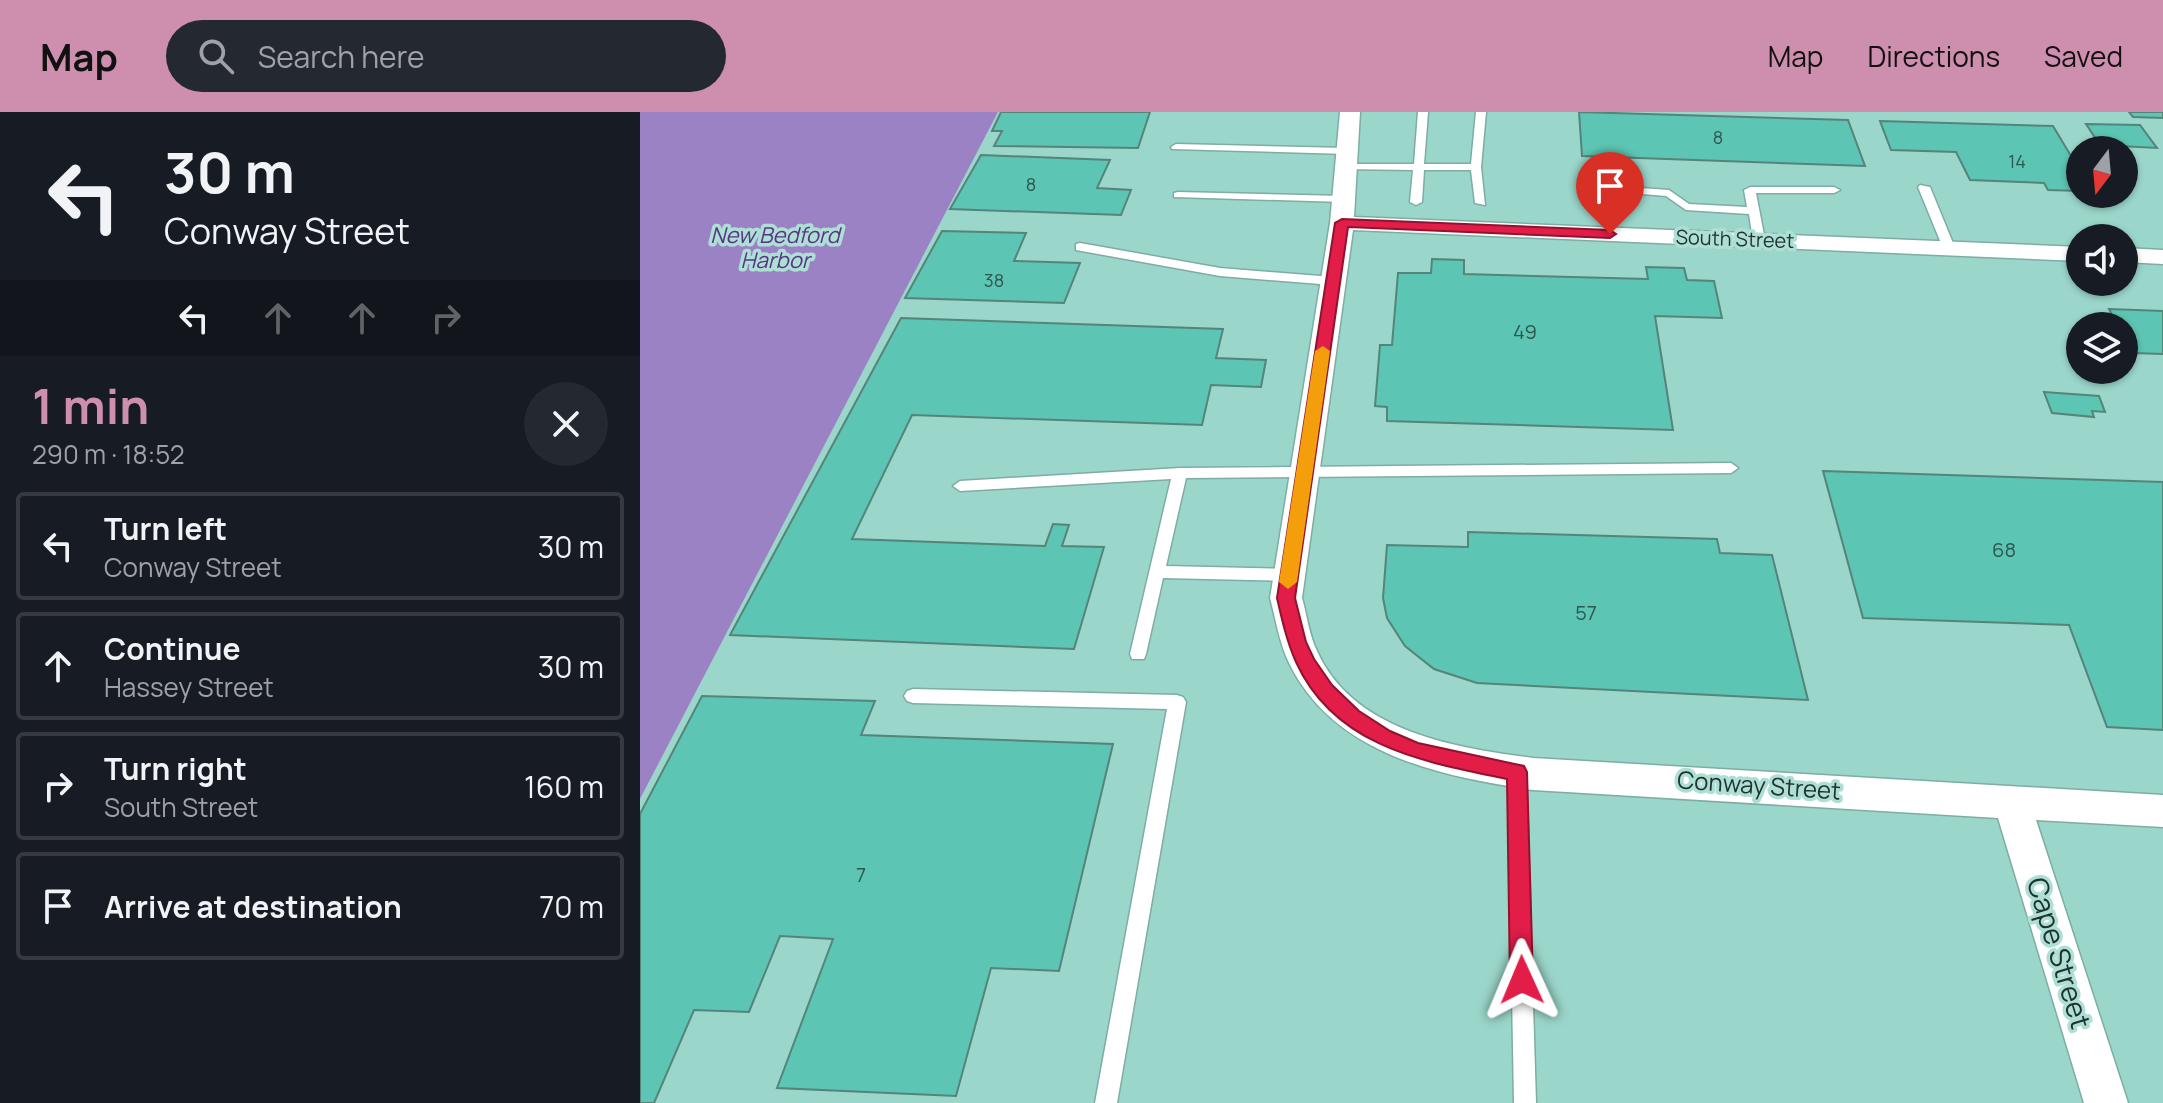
<!DOCTYPE html>
<html lang="en">
<head>
<meta charset="utf-8">
<style>
	body { margin:0; font-family:Manrope,sans-serif; background:#242831; color:#f1f3f6; height:100vh; display:flex; flex-direction:column; font-size:30px; white-space:nowrap }
	* { box-sizing:border-box; margin:0 }
	p { font-size:26px; color:#9ea1a6 }
	.icon { flex:none; width:44px; height:44px; fill:none; stroke:currentColor; stroke-width:2; stroke-linecap:round; stroke-linejoin:round }
	.map { position:relative; flex:1; overflow:hidden }
	.sheet { display:flex; flex-direction:column; background:#171b24; width:640px }
	.sheet>* { flex:none }
	.guide { background:#171b24; color:#f1f3f6; overflow:hidden }
	.needle { width:52px; rotate:196deg }
	.tools { position:absolute; left:1426px; top:24px; display:grid; gap:16px }
	.tools a { display:grid; place-items:center; width:72px; height:72px; border-radius:50%; background:#171b24; box-shadow:0 2px 6px #0004; font-size:40px }
	.pin { position:absolute; display:grid; place-items:center; width:68px; height:68px; color:#fff; margin:-82px -34px; border-radius:50% 50% 50% 0; rotate:-45deg; box-shadow:0 0 8px #0007 }
	.pin .icon { rotate:45deg }
	.me { position:absolute; width:88px; margin:-44px; rotate:359deg; stroke-linejoin:round; filter:drop-shadow(0 0 6px #0008) }
	.turn { display:flex; align-items:center; gap:28px; height:168px; padding:0 32px; font-size:36px }
	.turn .icon { width:104px; height:104px; stroke-width:2.5 }
	.turn b { display:block; font-size:56px; line-height:68px }
	.lanes { display:flex; align-items:center; height:76px; padding:0 32px; background:#0003; justify-content:center; gap:40px; direction:ltr }
	.lanes .off { opacity:.35 }
	.round { display:grid; place-items:center; flex:none; width:84px; height:84px; border-radius:42px; background:#242831 }
	.headline { display:flex; align-items:center; justify-content:space-between; height:136px; padding:0 32px }
	h1 { font-size:48px; font-weight:700; line-height:60px; color:#ce8eae }
	ul { padding:0; list-style:none }
	li { display:flex; align-items:center; gap:24px; height:108px; margin:0 16px 12px; padding:0 16px; border:4px solid #363941; border-radius:8px }
	li div { flex:1 }
	li b { display:block; font-size:30px }
	li em { font-style:normal }
	header { display:flex; align-items:center; gap:48px; box-sizing:border-box; height:112px; padding:0 40px; background:#ce8eae; color:#111 }
	header strong { font-size:38px }
	nav { display:flex; gap:44px; margin-inline-start:auto; font-size:28px }
	.search { width:560px; height:72px; background:#242831; display:flex; align-items:center; gap:20px; box-sizing:border-box; padding:0 28px; border-radius:44px; color:#9ea1a6; font-size:30px }
	main { display:flex; flex:1; min-height:0 }
	.map>svg:first-child { display:block }
	.built { fill:#9bd6ca; fill-rule:evenodd }
	.water { fill:#9b82c5 }
	.building { fill:#5dc5b3; stroke:#55847a; stroke-width:2 }
	.lines { fill:none; stroke-linecap:round; stroke-linejoin:round }
	.service-casing { stroke:#7dada3; stroke-width:3 }
	.minor-casing { stroke:#7dada3; stroke-width:3 }
	.service { fill:#fff; fill-rule:evenodd }
	.minor { fill:#fff; fill-rule:evenodd }
	.route { fill:#e11d48; stroke:#92132f; stroke-width:2 }
	.slow { fill:#f59e0b }
	.labels { text-anchor:middle; stroke-width:7; stroke-linejoin:round; paint-order:stroke }
	.far-number-label { font-size:18px; fill:#2e5750 }
	.far-street-label { font-size:20px; fill:#1f322f; stroke:#aedfd5 }
	.number-label { font-size:20px; fill:#2e5750 }
	.far-water-label { font-size:22px; font-style:italic; fill:#573585; stroke:#aedfd5 }
	.street-label { font-size:24px; fill:#1f322f; stroke:#aedfd5 }
	.near-street-label { font-size:28px; fill:#1f322f; stroke:#aedfd5 }
</style>
</head>
<body>
<header>
<strong>Map</strong>
<div class="search"><svg class="icon" aria-label="search" viewBox="0 0 24 24"><circle cx="10" cy="10" r="6"/><path d="M15 15l6 6"/></svg>Search here</div>
<nav><a>Map</a><a>Directions</a><a>Saved</a></nav>
</header>
<main>
<section class="sheet">
<div class="guide">
<div class="turn"><svg class="icon" aria-label="left" viewBox="0 0 24 24"><path d="M17 20v-9H6M10 6l-5 5 5 5"/></svg><div><b>30 m</b>Conway Street</div></div>
<div class="lanes"><svg class="icon" aria-label="left" viewBox="0 0 24 24"><path d="M17 20v-9H6M10 6l-5 5 5 5"/></svg><svg class="icon off" aria-label="ahead" viewBox="0 0 24 24"><path d="M12 20V5M6 11l6-6 6 6"/></svg><svg class="icon off" aria-label="ahead" viewBox="0 0 24 24"><path d="M12 20V5M6 11l6-6 6 6"/></svg><svg class="icon off" aria-label="right" viewBox="0 0 24 24"><path d="M7 20v-9h11M14 6l5 5-5 5"/></svg></div>
</div>
<div class="headline"><div><h1>1 min</h1><p>290 m · 18:52</p></div><a class="round"><svg class="icon" aria-label="close" viewBox="0 0 24 24"><path d="M6 6l12 12M18 6L6 18"/></svg></a></div>
<ul>
<li><svg class="icon" aria-label="left" viewBox="0 0 24 24"><path d="M17 20v-9H6M10 6l-5 5 5 5"/></svg><div><b>Turn left</b><p>Conway Street</p></div><em>30 m</em></li>
<li><svg class="icon" aria-label="ahead" viewBox="0 0 24 24"><path d="M12 20V5M6 11l6-6 6 6"/></svg><div><b>Continue</b><p>Hassey Street</p></div><em>30 m</em></li>
<li><svg class="icon" aria-label="right" viewBox="0 0 24 24"><path d="M7 20v-9h11M14 6l5 5-5 5"/></svg><div><b>Turn right</b><p>South Street</p></div><em>160 m</em></li>
<li><svg class="icon" aria-label="arrive" viewBox="0 0 24 24"><path d="M6 21V4h12l-3 4 3 4H6"/></svg><div><b>Arrive at destination</b></div><em>70 m</em></li>
</ul>
</section>
<div class="map">
<svg width="1523" height="991" viewBox="0 0 1523 991">
	<rect width="100%" height="100%" fill="#aedfd5"/>
	<path class="built" d="M358 0H1523V991H0V687ZM1440 38H1484V82H1440ZM1440 126H1484V170H1440ZM1440 214H1484V258H1440Z"/>
	<polygon class="water" points="0,0 358,0 0,687"/>
	<g class="building">
		<polygon points="361,0 510,0 498,36 354,34 362,19 352,19"/>
		<polygon points="939,0 1208,8 1225,54 942,44"/>
		<polygon points="1489,0 1523,0 1523,6 1493,5"/>
		<polygon points="1240,9 1413,14 1440,59 1440,79 1408,78 1404,71 1330,68 1316,40 1251,38"/>
		<polygon points="1446,12 1500,13 1517,36 1460,33"/>
		<polygon points="341,43 470,48 457,76 491,78 481,103 310,97"/>
		<polygon points="302,119 386,121 374,149 440,151 424,191 265,186"/>
		<polygon points="792,147 824,148 824,162 1008,167 1006,155 1044,156 1047,168 1074,169 1082,206 1015,204 1033,318 747,309 747,295 735,294 740,233 752,233 758,161 791,161"/>
		<polygon points="1469,197 1523,199 1523,242 1493,241 1484,224 1484,214 1478,214"/>
		<polygon points="261,206 583,217 576,246 626,248 621,275 571,273 562,313 272,303 212,427 405,434 413,412 429,413 422,434 464,435 434,537 90,523"/>
		<polygon points="1404,280 1459,284 1465,300 1452,299 1454,305 1412,301"/>
		<polygon points="1183,359 1523,370 1523,618 1467,615 1429,513 1223,506"/>
		<polygon points="828,420 1077,427 1080,441 1132,443 1168,588 837,571 794,557 765,534 747,506 743,486 747,433 828,435"/>
		<polygon points="62,584 235,589 221,623 473,632 419,859 351,856 316,984 137,976 193,827 140,824 109,900 54,898 14,991 0,991 0,702"/>
	</g>
	<g class="lines">
		<g class="service-casing">
			<g id="service">
				<polygon points="778,0 788,0 784,52 831,52 836,0 846,0 841,55 845,93 835,91 831,58 784,58 782,90 776,93 770,90 773,58 702,57 701,55 706,52 774,52"/>
				<polygon points="536,32 707,36 712,39 707,42 532,37 531,35"/>
				<polygon points="945,72 1029,78 1049,92 1107,95 1104,78 1110,75 1194,75 1200,78 1194,81 1116,81 1125,128 1119,132 1113,128 1109,102 1046,98 1026,84 941,77 939,75"/>
				<polygon points="1280,73 1290,75 1315,136 1313,139 1305,139 1303,136 1278,75"/>
				<polygon points="538,80 704,84 710,87 704,90 534,85 534,81"/>
				<polygon points="440,131 580,156 693,165 699,169 693,173 580,164 436,138 436,132"/>
				<polygon points="1091,351 1098,356 1091,361 546,366 526,454 650,457 658,463 650,469 523,466 506,542 504,547 492,547 490,542 531,367 320,379 313,374 320,369 540,356"/>
				<polygon points="273,577 537,583 543,585 546,590 477,991 455,991 527,597 273,591 267,589 264,584 267,579"/>
				<polygon points="877,652 883,654 886,660 896,991 874,991 868,660 871,654"/>
			</g>
		</g>
		<g class="minor-casing">
			<g id="minor">
				<path d="M700 0H720L714 105 1440 135V149L713 118 662 486C667 503 669 523 677 539 713 620 816 636 893 646L1523 683V715L1396 708 1488 991H1444L1358 706 893 678C800 664 694 643 649 551 639 530 636 508 630 486L690 111Z"/>
				<polygon points="1484,136 1523,138 1523,152 1484,150"/>
			</g>
		</g>
		<use href="#service" class="service"/>
		<use href="#minor" class="minor"/>
	</g>
	<path class="route" d="M702 107 970 118 976 122 970 126 708 115 655 486 666 530 674 547 692 573 719 599 750 619 778 631 884 654 887 660 893 868 890 876 882 879 874 876 870 868 867 667C786 650 695 636 656 550 647 530 642 508 637 486L695 111Z"/>
	<polygon class="slow" points="683,234 690,239 657,470 648,477 639,470 675,239"/>
	<g class="labels">
		<g class="far-number-label">
			<text x="1078" y="32">8</text>
			<text x="1377" y="56">14</text>
			<text x="391" y="79">8</text>
			<text x="354" y="175">38</text>
		</g>
		<g class="far-street-label">
			<text transform="translate(1095 127) rotate(2)" y="7">South Street</text>
		</g>
		<g class="number-label">
			<text x="885" y="227">49</text>
			<text x="1364" y="445">68</text>
			<text x="946" y="508">57</text>
			<text x="221" y="770">7</text>
		</g>
		<g class="far-water-label">
			<text x="135" y="131">New Bedford<tspan x="135" dy="25">Harbor</tspan></text>
		</g>
		<g class="street-label">
			<text transform="translate(1119 674) rotate(4)" y="8">Conway Street</text>
		</g>
		<g class="near-street-label">
			<text transform="translate(1419 841) rotate(73)" y="10">Cape Street</text>
		</g>
	</g>
</svg>
<div class="tools">
<a><svg class="needle" viewBox="-14 -14 28 28"><path d="M0-13l5 13h-10z" fill="#e53935"/><path d="M0 13l5-13h-10z" fill="#9ea1a6"/></svg></a>
<a><svg class="icon" aria-label="sound" viewBox="0 0 24 24"><path d="M4 9h4l5-4v14l-5-4H4zM17 9q2 3 0 6"/></svg></a>
<a><svg class="icon" aria-label="layers" viewBox="0 0 24 24"><path d="M12 4l9 5-9 5-9-5zM3 14l9 5 9-5"/></svg></a>
</div>
<div class="pin" style="left:970px;top:122px;background:#d93025"><svg class="icon" aria-label="arrive" viewBox="0 0 24 24"><path d="M6 21V4h12l-3 4 3 4H6"/></svg></div>
<svg class="me" style="left:882px;top:868px" viewBox="-20 -20 40 40"><path d="M0-17L14 15 0 8-14 15z" fill="#e11d48" stroke="#fff" stroke-width="4"/></svg>
</div>
</main>
</body>
</html>
